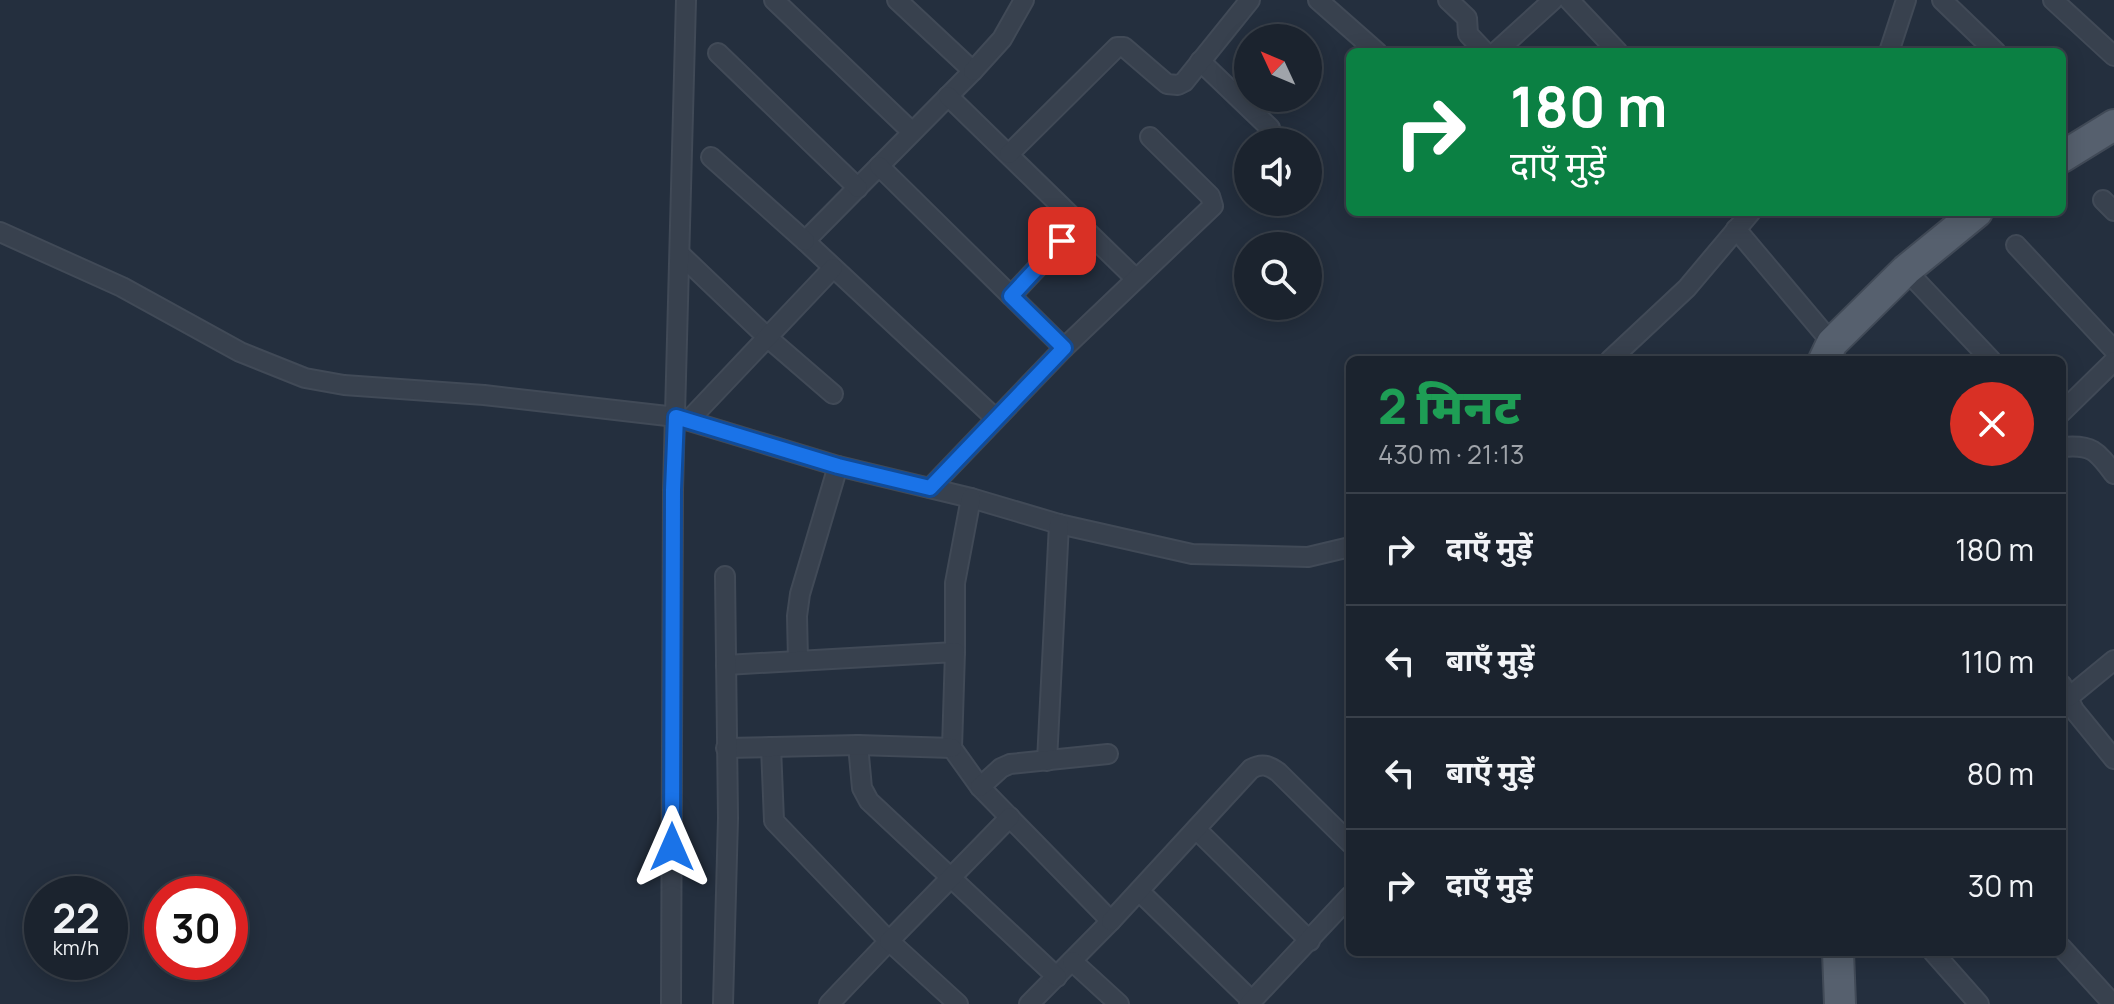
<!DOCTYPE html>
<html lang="hi">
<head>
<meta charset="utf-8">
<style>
	body { margin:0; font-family:Manrope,"Noto Sans Devanagari",sans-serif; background:#282f3a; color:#f1f3f6; height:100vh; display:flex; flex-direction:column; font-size:30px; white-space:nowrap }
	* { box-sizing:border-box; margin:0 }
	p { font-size:26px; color:#a0a4aa }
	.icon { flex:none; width:44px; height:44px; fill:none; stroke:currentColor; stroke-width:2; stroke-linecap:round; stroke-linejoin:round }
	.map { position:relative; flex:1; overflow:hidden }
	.sheet { position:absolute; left:1346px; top:356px; width:720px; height:600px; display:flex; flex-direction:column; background:#1b232e; border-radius:12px; box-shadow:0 4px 20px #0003,0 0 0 2px #39404a }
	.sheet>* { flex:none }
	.guide { position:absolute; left:1346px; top:48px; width:720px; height:168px; border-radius:12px; box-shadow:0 4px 20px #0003,0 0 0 2px #39404a; background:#0b8043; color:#fff; overflow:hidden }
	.needle { width:52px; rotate:314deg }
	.controls { position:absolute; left:1234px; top:24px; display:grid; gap:16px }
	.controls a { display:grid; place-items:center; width:88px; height:88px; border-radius:50%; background:#1b232e; box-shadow:0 4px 20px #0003,0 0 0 2px #39404a; font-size:40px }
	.speed { position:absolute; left:24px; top:876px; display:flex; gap:16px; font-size:40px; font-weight:700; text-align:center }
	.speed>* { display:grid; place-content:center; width:104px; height:104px; border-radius:50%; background:#1b232e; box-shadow:0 4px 20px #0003,0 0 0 2px #39404a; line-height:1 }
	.speed small { font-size:20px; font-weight:400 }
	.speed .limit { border:12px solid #d22; background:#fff; color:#111 }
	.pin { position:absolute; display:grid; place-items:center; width:68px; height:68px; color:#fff; margin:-34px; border-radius:16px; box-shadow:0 4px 12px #0006 }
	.me { position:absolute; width:88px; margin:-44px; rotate:0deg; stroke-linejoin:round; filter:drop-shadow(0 0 6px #0008) }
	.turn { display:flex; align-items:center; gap:28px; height:168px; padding:0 32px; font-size:36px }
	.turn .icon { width:104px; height:104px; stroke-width:2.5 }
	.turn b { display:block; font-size:56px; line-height:68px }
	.round { display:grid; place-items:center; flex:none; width:84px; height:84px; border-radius:42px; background:#282f3a }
	.head { display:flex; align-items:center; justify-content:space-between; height:136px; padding:0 32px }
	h1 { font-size:48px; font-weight:800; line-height:60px; color:#1e9e55 }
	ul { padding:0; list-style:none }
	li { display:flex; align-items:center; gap:24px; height:112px; padding:0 32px; border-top:2px solid #39404a }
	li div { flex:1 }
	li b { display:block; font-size:30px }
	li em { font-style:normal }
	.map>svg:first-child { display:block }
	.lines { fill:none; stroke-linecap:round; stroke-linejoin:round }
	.minor-casing { stroke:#414a57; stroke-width:22 }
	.primary-casing { stroke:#414a57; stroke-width:34 }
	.minor { stroke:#38414e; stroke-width:18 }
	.primary { stroke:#56606e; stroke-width:30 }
	.route-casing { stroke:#114b97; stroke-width:20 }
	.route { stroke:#1a73e8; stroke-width:14 }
</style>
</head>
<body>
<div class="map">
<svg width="2114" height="1004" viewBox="0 0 2114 1004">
	<rect width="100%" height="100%" fill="#242f3e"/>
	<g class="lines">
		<g class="minor-casing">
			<g id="minor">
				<polyline points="774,0 912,132"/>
				<polyline points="897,0 973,71 805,241 995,418"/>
				<polyline points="1318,0 1377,52"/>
				<polyline points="1448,0 1467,18 1468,34 1485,52"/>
				<polyline points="1569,0 1618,52"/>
				<polyline points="1942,0 1996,52"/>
				<polyline points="2053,0 2114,56"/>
				<polyline points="1496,52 1553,0"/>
				<polyline points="1889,52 1906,0"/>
				<polyline points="718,53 858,188"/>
				<polyline points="1200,61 1270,128"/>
				<polyline points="973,71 1002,39 1024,0"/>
				<polyline points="948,96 1136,279"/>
				<polyline points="1009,154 1117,47 1124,47 1167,84 1178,85 1184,82 1250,0"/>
				<polyline points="711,157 805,241"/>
				<polyline points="879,166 1064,348"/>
				<polyline points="2103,200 2114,211"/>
				<polyline points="1736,229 1832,343"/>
				<polyline points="0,232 122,287 240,352 305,378 344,385 484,395 676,417 838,466 971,498 1059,524 1192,554 1308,557 1350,547"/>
				<polyline points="2016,245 2114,350"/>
				<polyline points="681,255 767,337 833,394"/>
				<polyline points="1906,270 1991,360"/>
				<polyline points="1011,296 1079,223"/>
				<polyline points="1610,360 1687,288 1751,212"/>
				<polyline points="2062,412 2114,361"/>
				<polyline points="689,420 833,268"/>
				<path d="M2062 447C2092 444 2097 451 2114 474"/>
				<polyline points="930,488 1064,348 1213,206 1210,196 1150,137"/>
				<polyline points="955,652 955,583 971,498"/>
				<polyline points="798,660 797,616 800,594 838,466"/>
				<polyline points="726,665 955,652 952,748 980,787 1111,921 1029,1004"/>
				<polyline points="2062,685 2074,710 2114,759"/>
				<polyline points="2069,697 2114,660"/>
				<polyline points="858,745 862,788 869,801 1057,977"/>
				<polyline points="771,747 774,821 889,941 829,1004"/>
				<polyline points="726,748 858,745 952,748"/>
				<polyline points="1047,761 1059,524"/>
				<polyline points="980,787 1001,768 1010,764 1108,754"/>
				<polyline points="1196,829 1310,941"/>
				<polyline points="1139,891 1252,1001"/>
				<path d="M1111 921 1251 769C1262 763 1268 765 1278 772L1350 843"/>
				<polyline points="2062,948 2113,1004"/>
				<polyline points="1933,952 1979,1004"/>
				<polyline points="1072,961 1119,1004"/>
				<polyline points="671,1004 673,490 686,0"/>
				<polyline points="723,1004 728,818 725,576"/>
				<polyline points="958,1004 889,941 1010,817"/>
				<polyline points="1249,1004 1350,896"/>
			</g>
		</g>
		<g class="primary-casing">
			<g id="primary">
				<polyline points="2062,157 2114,125"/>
				<polyline points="1824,360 1832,343 1906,270 1977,212"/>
				<polyline points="1838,952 1840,1004"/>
			</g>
		</g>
		<use href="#minor" class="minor"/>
		<use href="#primary" class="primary"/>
	</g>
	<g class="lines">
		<g class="route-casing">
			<polyline id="route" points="672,847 673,490 676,417 838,466 930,488 1064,348 1011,296 1062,241"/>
		</g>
		<use href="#route" class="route"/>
	</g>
</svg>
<div class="controls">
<a><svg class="needle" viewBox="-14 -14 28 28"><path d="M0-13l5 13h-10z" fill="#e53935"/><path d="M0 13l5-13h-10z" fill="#a0a4aa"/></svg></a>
<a><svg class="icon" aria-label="sound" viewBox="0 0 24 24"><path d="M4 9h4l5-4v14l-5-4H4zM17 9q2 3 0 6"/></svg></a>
<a><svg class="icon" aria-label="search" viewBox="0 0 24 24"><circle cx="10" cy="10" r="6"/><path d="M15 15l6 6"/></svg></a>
</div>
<div class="speed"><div>22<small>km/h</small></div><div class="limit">30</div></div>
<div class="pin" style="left:1062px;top:241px;background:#d93025"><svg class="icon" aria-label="arrive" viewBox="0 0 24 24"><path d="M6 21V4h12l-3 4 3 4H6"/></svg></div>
<svg class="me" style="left:672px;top:847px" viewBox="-20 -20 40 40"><path d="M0-17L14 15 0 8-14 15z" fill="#1a73e8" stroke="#fff" stroke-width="4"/></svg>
<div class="guide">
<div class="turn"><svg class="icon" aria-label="right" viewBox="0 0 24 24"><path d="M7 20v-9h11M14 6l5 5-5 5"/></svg><div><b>180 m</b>दाएँ मुड़ें</div></div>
</div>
<section class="sheet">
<div class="head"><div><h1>2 मिनट</h1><p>430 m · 21:13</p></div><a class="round" style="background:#d93025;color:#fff"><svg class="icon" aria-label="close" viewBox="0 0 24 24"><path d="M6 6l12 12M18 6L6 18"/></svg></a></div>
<ul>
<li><svg class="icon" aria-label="right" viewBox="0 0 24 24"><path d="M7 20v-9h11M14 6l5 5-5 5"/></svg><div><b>दाएँ मुड़ें</b></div><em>180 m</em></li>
<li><svg class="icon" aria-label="left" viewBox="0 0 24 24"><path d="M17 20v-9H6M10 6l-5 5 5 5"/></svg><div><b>बाएँ मुड़ें</b></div><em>110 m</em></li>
<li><svg class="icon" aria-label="left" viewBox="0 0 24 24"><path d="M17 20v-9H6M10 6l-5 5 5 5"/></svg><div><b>बाएँ मुड़ें</b></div><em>80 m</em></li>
<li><svg class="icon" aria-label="right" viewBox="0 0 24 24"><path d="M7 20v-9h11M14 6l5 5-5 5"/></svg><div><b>दाएँ मुड़ें</b></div><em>30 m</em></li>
</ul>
</section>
</div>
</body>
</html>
